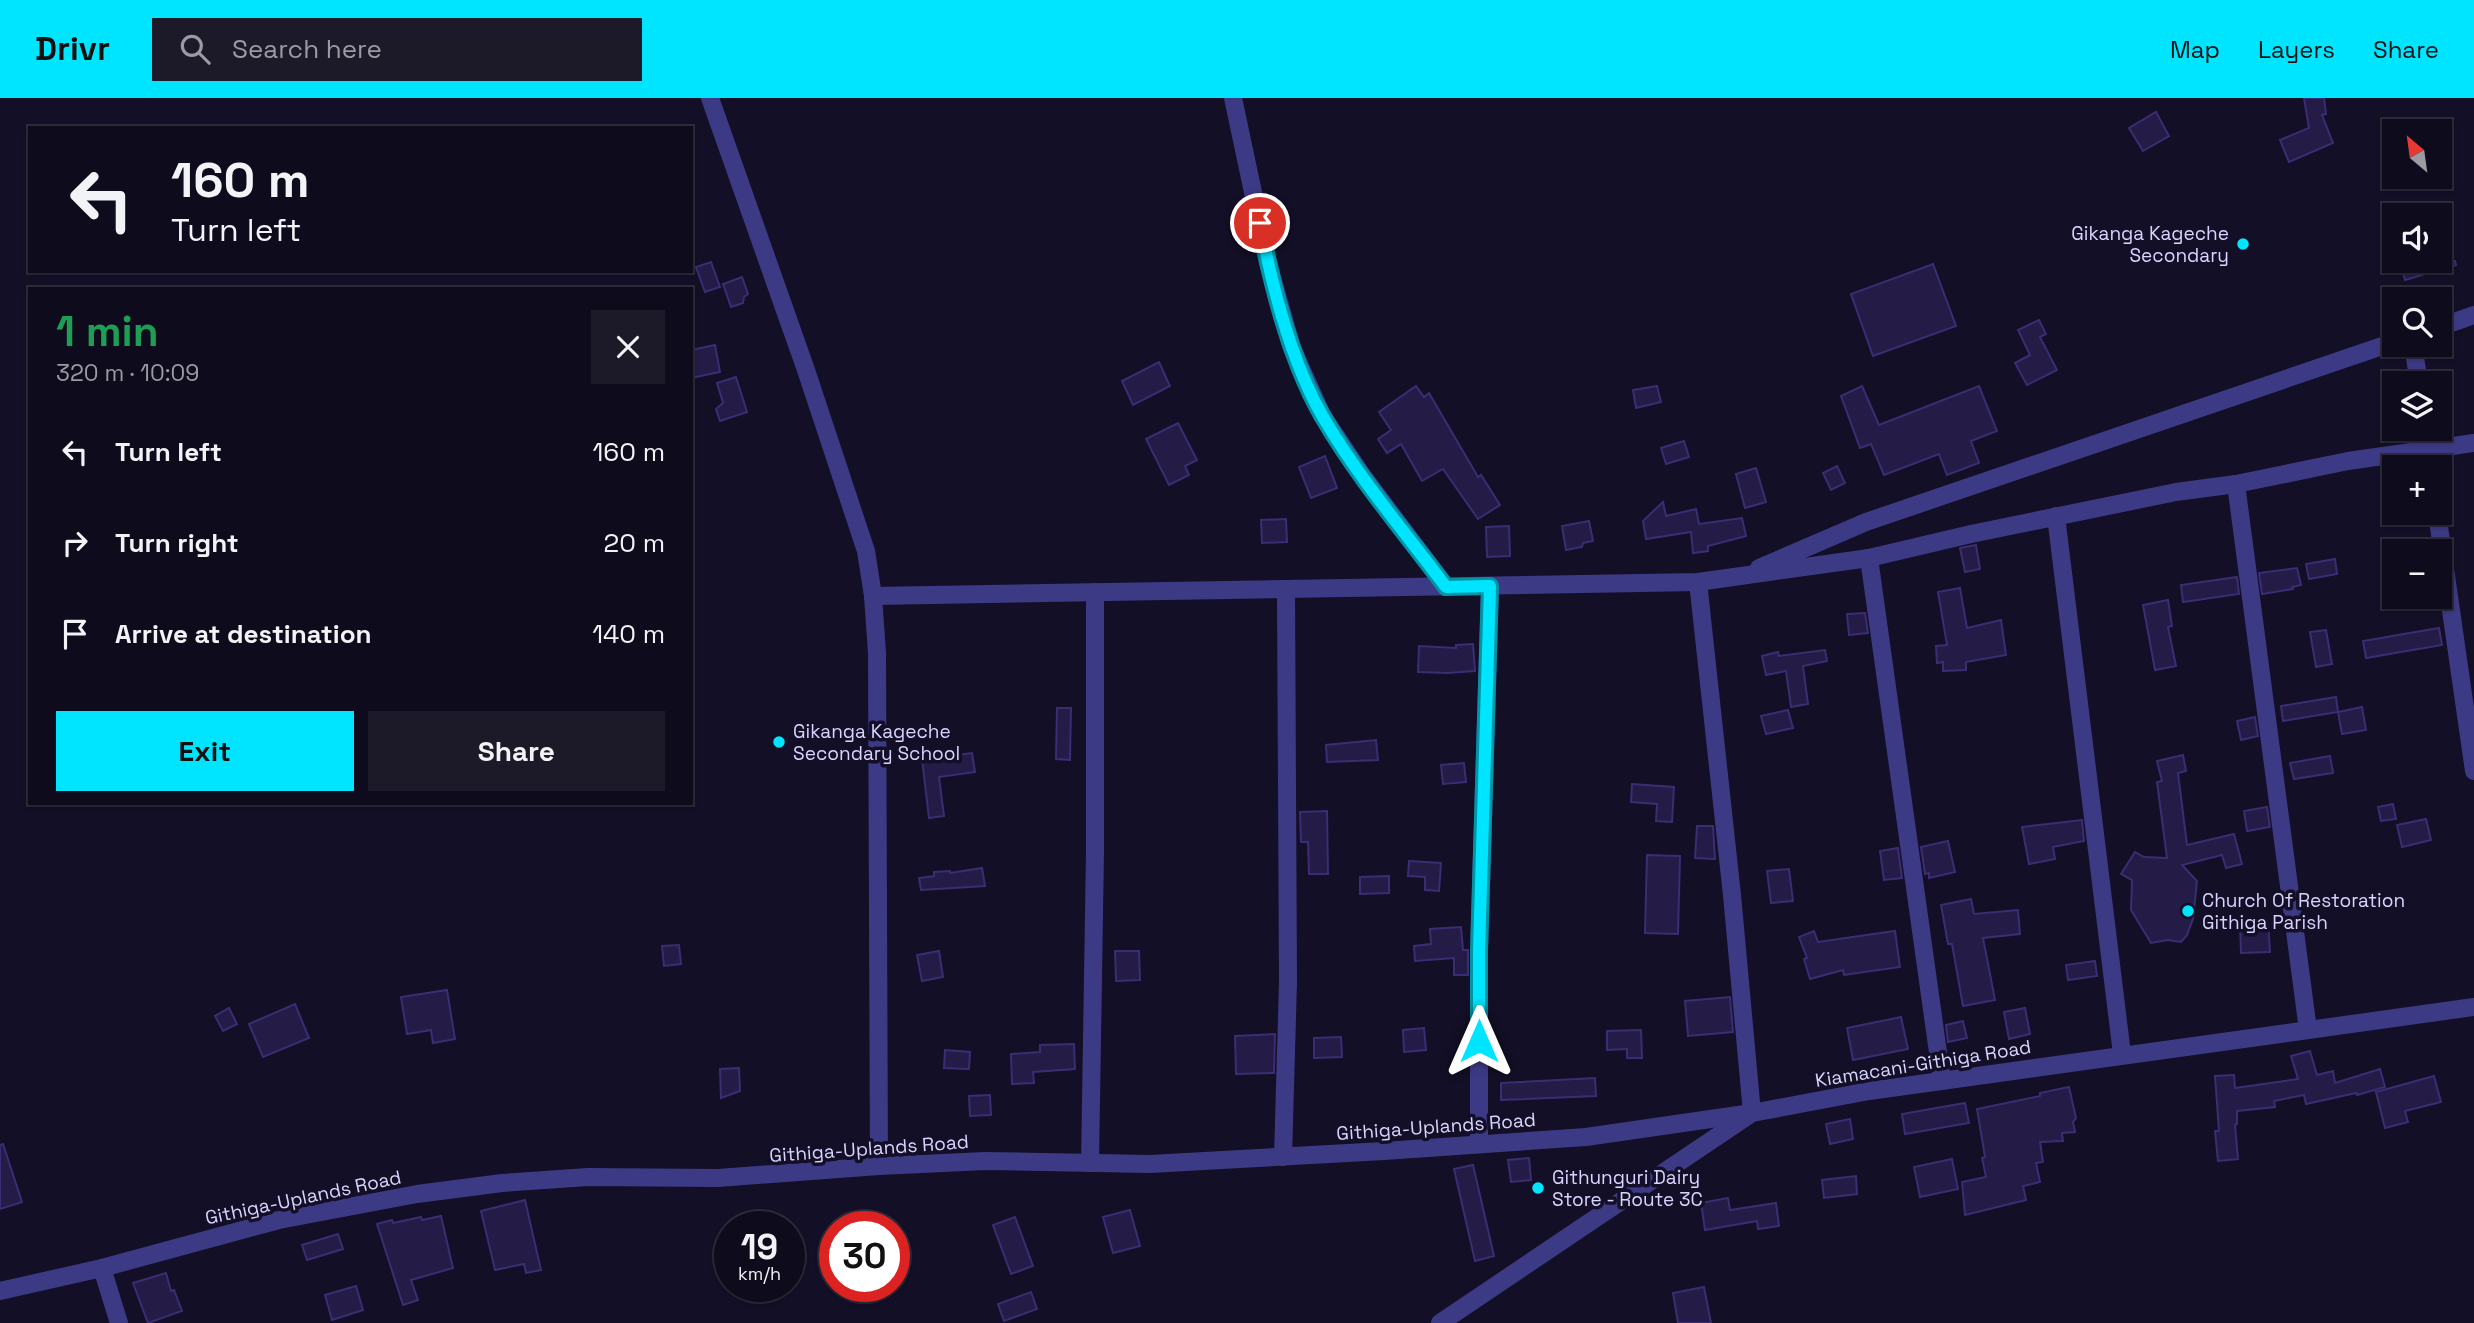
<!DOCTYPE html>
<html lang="en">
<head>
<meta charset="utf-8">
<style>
	body { margin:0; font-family:"Space Grotesk",sans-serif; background:#1c1929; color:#f1f3f6; height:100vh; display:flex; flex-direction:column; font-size:26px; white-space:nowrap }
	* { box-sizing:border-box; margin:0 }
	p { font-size:23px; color:#9b9ba3 }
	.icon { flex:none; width:38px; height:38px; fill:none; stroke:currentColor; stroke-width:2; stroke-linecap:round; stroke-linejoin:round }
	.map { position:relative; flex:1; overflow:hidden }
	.side { position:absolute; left:28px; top:189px; width:665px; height:518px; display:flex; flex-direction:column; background:#0e0b1c; border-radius:0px; box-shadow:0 2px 5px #0004,0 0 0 2px #2e2b3b }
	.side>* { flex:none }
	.top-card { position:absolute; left:28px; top:28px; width:665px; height:147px; border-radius:0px; box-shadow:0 2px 5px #0004,0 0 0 2px #2e2b3b; background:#0e0b1c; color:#f1f3f6; overflow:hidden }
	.needle { width:46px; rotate:331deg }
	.fabs { position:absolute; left:2382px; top:21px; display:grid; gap:14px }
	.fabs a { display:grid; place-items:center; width:70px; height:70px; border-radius:0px; background:#0e0b1c; box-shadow:0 2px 5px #0004,0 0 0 2px #2e2b3b; font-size:35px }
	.speed { position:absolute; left:714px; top:1113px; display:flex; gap:14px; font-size:35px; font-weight:700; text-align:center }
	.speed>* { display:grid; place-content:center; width:91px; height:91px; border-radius:50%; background:#0e0b1c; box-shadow:0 2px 5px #0004,0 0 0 2px #2e2b3b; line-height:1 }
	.speed small { font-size:18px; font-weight:400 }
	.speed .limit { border:10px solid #d22; background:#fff; color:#111 }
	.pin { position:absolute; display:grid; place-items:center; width:60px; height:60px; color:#fff; margin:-30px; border:4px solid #fff; border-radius:50%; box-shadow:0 2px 7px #0007 }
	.me { position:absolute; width:77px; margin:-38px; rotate:0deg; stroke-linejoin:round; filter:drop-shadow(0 0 5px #0008) }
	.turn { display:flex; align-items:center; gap:24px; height:147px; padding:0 28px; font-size:32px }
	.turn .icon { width:91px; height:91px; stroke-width:2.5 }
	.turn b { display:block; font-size:49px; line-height:60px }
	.round { display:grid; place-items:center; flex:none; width:74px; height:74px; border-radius:0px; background:#1c1929 }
	.headline { display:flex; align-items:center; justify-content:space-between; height:119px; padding:0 28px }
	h1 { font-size:42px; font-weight:800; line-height:52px; color:#1e9e55 }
	.action { display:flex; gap:14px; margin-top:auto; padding:14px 28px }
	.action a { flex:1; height:80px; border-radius:0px; background:#00e5ff; color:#111; font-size:28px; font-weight:800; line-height:80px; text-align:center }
	.action a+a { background:#1c1929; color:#f1f3f6 }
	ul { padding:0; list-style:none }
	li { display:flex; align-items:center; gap:21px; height:91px; padding:0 28px }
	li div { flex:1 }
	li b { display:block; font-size:26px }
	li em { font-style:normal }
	header { display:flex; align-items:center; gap:42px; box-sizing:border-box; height:98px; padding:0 35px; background:#00e5ff; color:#111 }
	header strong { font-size:33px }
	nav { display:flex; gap:38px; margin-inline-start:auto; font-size:24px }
	.search { width:490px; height:63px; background:#1c1929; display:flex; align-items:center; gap:18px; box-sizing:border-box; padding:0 24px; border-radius:0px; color:#9b9ba3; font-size:26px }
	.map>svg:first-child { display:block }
	.building { fill:#241b47; stroke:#3b2d73; stroke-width:2 }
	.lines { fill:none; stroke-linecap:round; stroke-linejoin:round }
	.minor { stroke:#3d3a85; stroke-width:18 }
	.route-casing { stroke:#0095a6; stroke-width:18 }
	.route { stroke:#00e5ff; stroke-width:12 }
	.poi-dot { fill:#00e5ff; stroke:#130f26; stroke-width:2.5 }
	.labels { text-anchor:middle; stroke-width:7; stroke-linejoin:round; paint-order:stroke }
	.poi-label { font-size:19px; fill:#d9d4ff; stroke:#130f26; text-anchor:start }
	.street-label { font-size:19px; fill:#d9d4ff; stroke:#130f26 }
</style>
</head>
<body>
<header>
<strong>Drivr</strong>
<div class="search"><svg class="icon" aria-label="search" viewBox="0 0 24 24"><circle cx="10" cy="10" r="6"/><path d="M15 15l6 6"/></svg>Search here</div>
<nav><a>Map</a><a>Layers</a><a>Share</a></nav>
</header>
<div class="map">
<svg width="2474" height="1225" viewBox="0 0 2474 1225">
	<rect width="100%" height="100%" fill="#130f26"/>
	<g class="building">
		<polygon points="2304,0 2324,0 2326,16 2322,17 2333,45 2289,64 2280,42 2309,30"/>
		<polygon points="2156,14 2169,38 2143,53 2129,30"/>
		<polygon points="2400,163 2455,163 2456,167 2405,182"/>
		<polygon points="711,164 720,189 705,194 696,169"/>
		<polygon points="1933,166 1956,228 1873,258 1851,196"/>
		<polygon points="742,179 748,196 744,199 743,205 731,209 723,186"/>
		<polygon points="2039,222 2046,236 2040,239 2057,272 2027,287 2015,265 2030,257 2018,232"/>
		<polygon points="715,247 720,274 691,280 691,252"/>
		<polygon points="1159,264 1170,288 1133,307 1122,283"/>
		<polygon points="736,279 747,314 720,323 716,311 723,305 717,285"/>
		<polygon points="1416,288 1424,299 1429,295 1478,379 1481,377 1500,407 1478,421 1443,371 1422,383 1401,346 1387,355 1378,341 1391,332 1379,314"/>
		<polygon points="1657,288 1661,304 1636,310 1633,292"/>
		<polygon points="1862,288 1879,327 1979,288 1997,333 1971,343 1979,365 1947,377 1939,356 1884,377 1871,346 1860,350 1841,298"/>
		<polygon points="1178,325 1197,362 1185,368 1189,377 1169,387 1146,341"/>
		<polygon points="1684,343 1689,359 1666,366 1661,350"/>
		<polygon points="1325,358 1337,390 1311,400 1299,369"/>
		<polygon points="1837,368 1845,385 1831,392 1823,375"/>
		<polygon points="1756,370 1766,404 1745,410 1736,376"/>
		<polygon points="1663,404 1666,418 1696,411 1699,426 1742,420 1746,438 1708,448 1708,453 1693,455 1691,434 1646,441 1643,423"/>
		<polygon points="1286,421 1287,444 1262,445 1261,422"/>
		<polygon points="1589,423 1593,443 1583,445 1582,449 1566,452 1562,428"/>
		<polygon points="1509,428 1510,458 1487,459 1486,429"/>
		<polygon points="1976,447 1980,471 1965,474 1960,450"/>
		<polygon points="2335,461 2337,476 2309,481 2306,466"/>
		<polygon points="2297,470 2301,487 2292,489 2293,491 2262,496 2259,475"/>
		<polygon points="2237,479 2239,496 2183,504 2181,487"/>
		<polygon points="1960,490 1967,530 2001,522 2006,557 1966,564 1966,572 1943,573 1943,564 1937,565 1936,548 1947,547 1938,494"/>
		<polygon points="2168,502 2172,528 2168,529 2176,568 2155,572 2143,507"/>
		<polygon points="1865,515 1868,535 1849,537 1847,516"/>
		<polygon points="2439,530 2442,547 2366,560 2363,543"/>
		<polygon points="2326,532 2332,566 2316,569 2310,534"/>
		<polygon points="1473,546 1475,573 1447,575 1418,574 1419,548 1456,550 1456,547"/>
		<polygon points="1825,552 1827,563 1803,568 1808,606 1791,609 1786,573 1766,577 1762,558 1778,554 1779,558"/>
		<polygon points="2336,599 2338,614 2283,623 2281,608"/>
		<polygon points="2362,609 2366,632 2342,636 2338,614"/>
		<polygon points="1057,610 1071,610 1070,662 1056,661"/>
		<polygon points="1788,612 1793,630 1766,636 1761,618"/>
		<polygon points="2255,619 2258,638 2241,642 2237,623"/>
		<polygon points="1376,642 1378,662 1327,664 1326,647"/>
		<polygon points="972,655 975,674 939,679 944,718 929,720 922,661"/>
		<polygon points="2183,657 2186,673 2178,675 2187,747 2234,736 2242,766 2226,770 2222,757 2182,767 2197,783 2193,821 2187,837 2181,844 2168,842 2151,845 2131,812 2132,782 2121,776 2135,754 2144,759 2167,760 2157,684 2162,683 2157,663"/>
		<polygon points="2330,658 2333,675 2294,681 2290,665"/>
		<polygon points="1464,665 1466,684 1443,686 1441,667"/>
		<polygon points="1632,686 1674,689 1672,724 1656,723 1657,706 1631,704"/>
		<polygon points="2393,706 2396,721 2381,723 2378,709"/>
		<polygon points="2267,709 2270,729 2247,733 2244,713"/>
		<polygon points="1327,713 1328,776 1309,776 1308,744 1301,744 1300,714"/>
		<polygon points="2426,721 2431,742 2402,749 2397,727"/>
		<polygon points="2082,722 2084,743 2053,749 2055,761 2029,766 2022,729"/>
		<polygon points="1697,728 1713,728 1715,761 1695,760"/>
		<polygon points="1948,743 1955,774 1929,780 1929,775 1925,776 1921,749"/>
		<polygon points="1898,750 1902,780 1884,782 1880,753"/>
		<polygon points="1647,757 1680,758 1678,836 1645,835"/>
		<polygon points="1409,763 1441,765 1439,793 1425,792 1425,779 1408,778"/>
		<polygon points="982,770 985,788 921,792 919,780 934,778 934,774 950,773 950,775"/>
		<polygon points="1789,771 1793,803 1771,805 1767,773"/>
		<polygon points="1389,778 1389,795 1360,796 1360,779"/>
		<polygon points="1971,801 1974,816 2018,812 2020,836 1983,840 1995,902 1963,908 1952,846 1948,846 1941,807"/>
		<polygon points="2268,824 2270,854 2241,855 2240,826"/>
		<polygon points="1461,829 1463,852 1468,852 1468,877 1454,877 1454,860 1415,863 1414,848 1431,846 1430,831"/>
		<polygon points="1814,833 1818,844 1895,833 1900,869 1844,877 1843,872 1810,881 1804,861 1807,860 1799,839"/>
		<polygon points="679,847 681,866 664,868 662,848"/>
		<polygon points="939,853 943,879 922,883 917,857"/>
		<polygon points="1115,853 1139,853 1140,882 1116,883"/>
		<polygon points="2095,863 2097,878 2068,882 2066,867"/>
		<polygon points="447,892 455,941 433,945 431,932 407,936 401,899"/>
		<polygon points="1730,899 1733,934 1688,938 1685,903"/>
		<polygon points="295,906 309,940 263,959 249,926"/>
		<polygon points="229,910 237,926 223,933 215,918"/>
		<polygon points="2025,910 2030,936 2009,941 2004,914"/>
		<polygon points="1901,919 1908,951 1853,962 1847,930"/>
		<polygon points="1963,923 1967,940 1948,944 1946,927"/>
		<polygon points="1424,930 1426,952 1404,954 1403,932"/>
		<polygon points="1641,932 1642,960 1627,960 1627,951 1607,952 1607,933"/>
		<polygon points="1275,936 1274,975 1236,976 1235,938"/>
		<polygon points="1341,939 1342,959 1314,960 1314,940"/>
		<polygon points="1074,946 1075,971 1033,974 1034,985 1012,986 1011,956 1040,954 1040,947"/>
		<polygon points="945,952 970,954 969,971 944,970"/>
		<polygon points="2310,953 2317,977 2333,973 2335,985 2380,971 2385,989 2357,997 2356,995 2306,1006 2304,997 2274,1003 2275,1009 2237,1013 2237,1026 2235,1027 2238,1061 2218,1063 2215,1033 2219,1033 2215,978 2234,977 2235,990 2298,981 2291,958"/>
		<polygon points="739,970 740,993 721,1000 720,971"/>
		<polygon points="2434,978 2441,1004 2405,1013 2408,1024 2385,1030 2376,994"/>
		<polygon points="1595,980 1596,998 1501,1002 1501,985"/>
		<polygon points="2069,989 2076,1020 2073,1024 2075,1034 2062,1035 2063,1043 2040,1044 2043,1064 2036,1065 2040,1084 2023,1088 2026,1102 1965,1117 1962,1084 1986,1079 1982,1060 1985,1059 1977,1011 2040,998 2040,995"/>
		<polygon points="990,997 991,1017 970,1018 969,998"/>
		<polygon points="1965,1005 1969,1025 1905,1036 1902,1016"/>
		<polygon points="1850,1021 1853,1041 1830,1046 1826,1026"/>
		<polygon points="3,1046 22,1104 0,1111 0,1047"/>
		<polygon points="1529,1060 1531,1082 1511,1084 1508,1062"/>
		<polygon points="1952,1061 1958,1091 1920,1099 1914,1069"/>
		<polygon points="1473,1067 1494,1158 1475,1163 1454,1071"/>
		<polygon points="1856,1078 1857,1096 1824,1100 1822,1082"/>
		<polygon points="1728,1100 1730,1112 1776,1105 1779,1128 1758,1131 1757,1123 1705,1132 1701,1105"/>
		<polygon points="525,1102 541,1172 526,1175 524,1166 495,1172 481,1113"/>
		<polygon points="1130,1112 1140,1148 1113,1155 1103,1119"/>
		<polygon points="441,1118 453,1170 411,1182 418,1202 403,1207 377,1126 392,1122 393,1125 421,1119 422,1122"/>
		<polygon points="1015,1119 1033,1168 1011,1176 993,1127"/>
		<polygon points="338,1136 343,1151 307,1162 302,1147"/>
		<polygon points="166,1175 171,1193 174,1192 182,1213 148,1225 133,1185"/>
		<polygon points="356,1188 363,1212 332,1222 325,1197"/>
		<polygon points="1704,1189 1711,1225 1678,1225 1673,1195"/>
		<polygon points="1031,1194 1037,1211 1004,1223 998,1206"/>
	</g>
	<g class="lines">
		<g class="minor">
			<polyline points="710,0 806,272 866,453 873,498 877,555 879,1068"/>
			<polyline points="1233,0 1268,165 1292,250 1322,317 1362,377 1446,489"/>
			<polyline points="2440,229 2474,217"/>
			<polyline points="2413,247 2419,285"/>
			<polyline points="2425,331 2431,369"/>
			<polyline points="2236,386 2308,932"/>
			<polyline points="2437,415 2474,673"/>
			<polyline points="2056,418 2122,956"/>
			<polyline points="1869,460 1942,983"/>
			<polyline points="1759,470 1866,424 2394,244"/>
			<polyline points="1698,484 1732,797 1752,1015"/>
			<polyline points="873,498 1698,484 1869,460 1971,436 2176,394 2236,386 2348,363 2474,345"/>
			<polyline points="1479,1046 1479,853 1490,488"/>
			<polyline points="1283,1059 1288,884 1286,491"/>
			<polyline points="1090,1065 1095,754 1095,494"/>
			<polyline points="102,1170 119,1225"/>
			<polyline points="0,1193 102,1170 279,1122 417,1096 502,1085 588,1079 718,1080 879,1068 985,1063 1150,1066 1384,1053 1586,1039 1752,1015 1869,993 2474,909"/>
			<polyline points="1440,1225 1749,1017"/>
		</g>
	</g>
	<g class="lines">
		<g class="route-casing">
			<path id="route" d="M1260 125C1272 189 1290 262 1323 319 1358 379 1404 433 1446 489L1490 488 1479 853V943"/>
		</g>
		<use href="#route" class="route"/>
	</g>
	<g class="poi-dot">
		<circle cx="2243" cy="146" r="7"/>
		<circle cx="779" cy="644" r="7"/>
		<circle cx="2188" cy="813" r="7"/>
		<circle cx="1538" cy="1090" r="7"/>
	</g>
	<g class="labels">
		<g class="poi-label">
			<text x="2229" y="142" text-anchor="end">Gikanga Kageche<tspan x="2229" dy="22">Secondary</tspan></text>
			<text x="793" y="640">Gikanga Kageche<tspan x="793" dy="22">Secondary School</tspan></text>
			<text x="2202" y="809">Church Of Restoration<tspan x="2202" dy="22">Githiga Parish</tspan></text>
			<text x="1552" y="1086">Githunguri Dairy<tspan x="1552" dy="22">Store - Route 3C</tspan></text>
		</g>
		<g class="street-label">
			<text transform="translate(1923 965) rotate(-9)" y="7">Kiamacani-Githiga Road</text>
			<text transform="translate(1436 1028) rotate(-4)" y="7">Githiga-Uplands Road</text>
			<text transform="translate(869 1050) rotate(-4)" y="7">Githiga-Uplands Road</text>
			<text transform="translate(303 1099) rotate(-12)" y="7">Githiga-Uplands Road</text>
		</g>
	</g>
</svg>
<div class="fabs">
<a><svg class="needle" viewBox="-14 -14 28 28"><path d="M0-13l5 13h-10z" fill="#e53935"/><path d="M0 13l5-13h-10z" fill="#9b9ba3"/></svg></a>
<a><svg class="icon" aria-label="sound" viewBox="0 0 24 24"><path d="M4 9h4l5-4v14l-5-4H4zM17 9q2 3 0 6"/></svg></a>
<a><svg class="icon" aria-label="search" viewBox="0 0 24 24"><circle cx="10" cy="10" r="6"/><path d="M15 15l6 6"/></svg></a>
<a><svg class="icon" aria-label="layers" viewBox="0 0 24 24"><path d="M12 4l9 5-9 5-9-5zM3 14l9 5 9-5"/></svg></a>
<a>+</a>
<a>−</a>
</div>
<div class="speed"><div>19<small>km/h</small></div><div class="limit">30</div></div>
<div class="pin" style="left:1260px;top:125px;background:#d93025"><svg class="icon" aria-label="arrive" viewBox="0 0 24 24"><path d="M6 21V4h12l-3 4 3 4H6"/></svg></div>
<svg class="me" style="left:1479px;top:943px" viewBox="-20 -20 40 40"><path d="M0-17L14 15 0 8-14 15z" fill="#00e5ff" stroke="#fff" stroke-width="4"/></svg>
<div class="top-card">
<div class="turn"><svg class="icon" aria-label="left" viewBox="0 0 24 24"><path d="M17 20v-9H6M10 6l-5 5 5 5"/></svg><div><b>160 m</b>Turn left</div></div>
</div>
<section class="side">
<div class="headline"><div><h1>1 min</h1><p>320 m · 10:09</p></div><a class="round"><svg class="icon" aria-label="close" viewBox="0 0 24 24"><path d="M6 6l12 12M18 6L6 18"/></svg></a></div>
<ul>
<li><svg class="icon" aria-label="left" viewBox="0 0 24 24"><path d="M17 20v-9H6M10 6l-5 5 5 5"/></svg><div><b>Turn left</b></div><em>160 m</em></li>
<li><svg class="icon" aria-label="right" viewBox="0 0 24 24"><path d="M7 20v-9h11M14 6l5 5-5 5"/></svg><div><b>Turn right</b></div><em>20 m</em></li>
<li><svg class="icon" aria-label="arrive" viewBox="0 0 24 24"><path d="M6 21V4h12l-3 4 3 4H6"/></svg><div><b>Arrive at destination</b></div><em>140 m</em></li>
</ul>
<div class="action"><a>Exit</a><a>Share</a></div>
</section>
</div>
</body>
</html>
